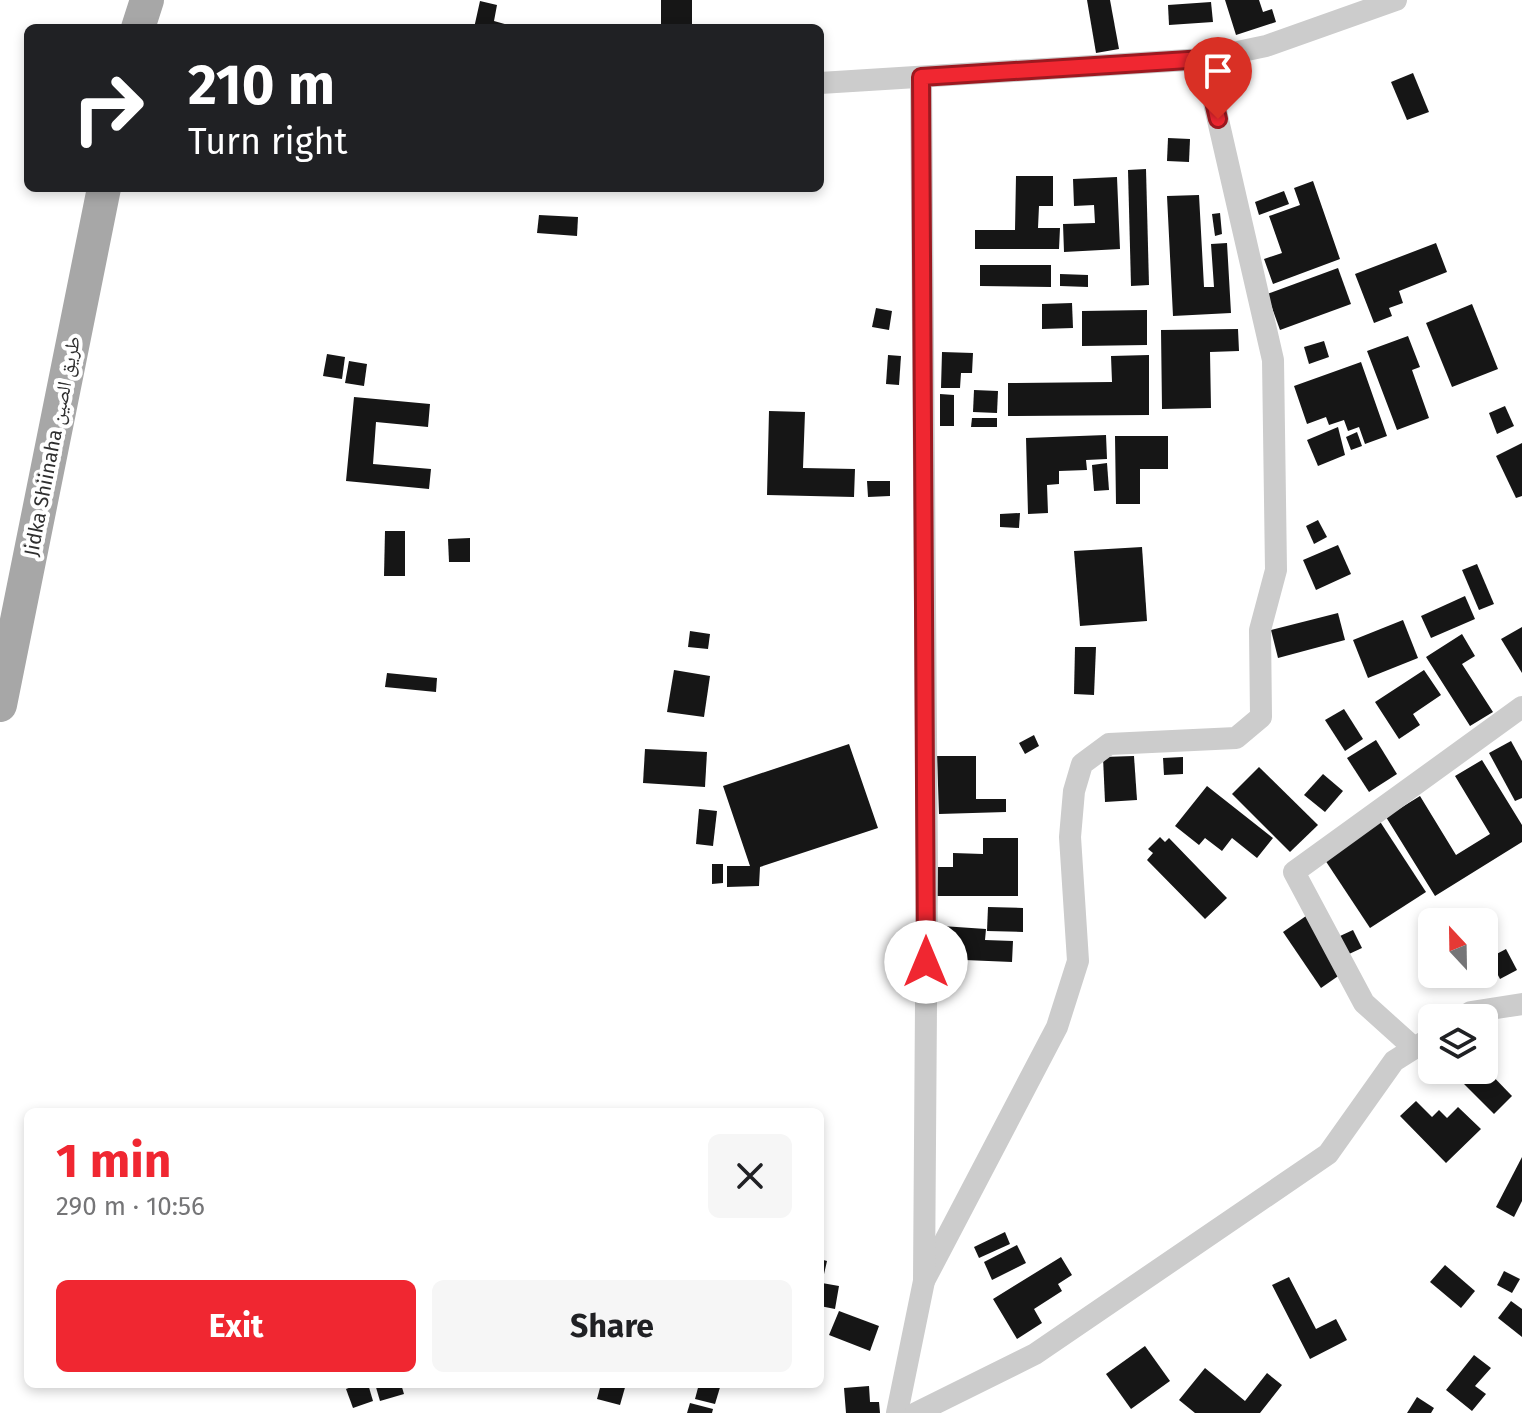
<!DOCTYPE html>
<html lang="en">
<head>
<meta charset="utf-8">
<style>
	body { margin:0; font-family:"Fira Sans","Noto Naskh Arabic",sans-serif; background:#f6f6f6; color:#202124; height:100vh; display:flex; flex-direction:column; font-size:30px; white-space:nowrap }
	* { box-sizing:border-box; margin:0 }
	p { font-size:26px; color:#757577 }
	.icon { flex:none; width:44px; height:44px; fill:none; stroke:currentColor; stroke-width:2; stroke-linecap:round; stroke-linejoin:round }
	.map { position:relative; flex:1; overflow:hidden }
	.panel { position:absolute; left:24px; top:1108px; width:800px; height:280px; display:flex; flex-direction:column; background:#fff; border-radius:12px; box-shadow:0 4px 12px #0003 }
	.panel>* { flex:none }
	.top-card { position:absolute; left:24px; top:24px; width:800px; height:168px; border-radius:12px; box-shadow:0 4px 12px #0003; background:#202124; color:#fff; overflow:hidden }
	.needle { width:52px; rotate:338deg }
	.tools { position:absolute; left:1418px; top:908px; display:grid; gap:16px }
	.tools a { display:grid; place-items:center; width:80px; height:80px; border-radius:12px; background:#fff; box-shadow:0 4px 12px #0003; font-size:40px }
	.pin { position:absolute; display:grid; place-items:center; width:68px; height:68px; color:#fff; margin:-82px -34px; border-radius:50% 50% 50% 0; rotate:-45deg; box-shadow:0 0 8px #0007 }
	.pin .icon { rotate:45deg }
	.me { position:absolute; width:88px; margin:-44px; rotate:0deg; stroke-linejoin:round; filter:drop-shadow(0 0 6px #0008) }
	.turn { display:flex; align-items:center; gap:28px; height:168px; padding:0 32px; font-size:36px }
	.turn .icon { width:104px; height:104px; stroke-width:2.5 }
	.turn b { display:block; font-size:56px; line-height:68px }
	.round { display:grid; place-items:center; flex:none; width:84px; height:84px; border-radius:12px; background:#f6f6f6 }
	.head { display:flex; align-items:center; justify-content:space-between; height:136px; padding:0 32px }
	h1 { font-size:48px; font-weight:700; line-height:60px; color:#f02731 }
	.action { display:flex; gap:16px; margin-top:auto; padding:16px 32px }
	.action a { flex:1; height:92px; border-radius:12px; background:#f02731; color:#fff; font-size:32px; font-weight:700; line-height:92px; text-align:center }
	.action a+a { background:#f6f6f6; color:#202124 }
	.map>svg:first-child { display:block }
	.building { fill:#161616 }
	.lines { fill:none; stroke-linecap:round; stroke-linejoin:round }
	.minor { stroke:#ccc; stroke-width:22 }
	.primary { stroke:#a7a7a7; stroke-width:34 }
	.route-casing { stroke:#9c1920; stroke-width:20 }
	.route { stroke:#f02731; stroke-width:14 }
	.labels { text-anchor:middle; stroke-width:8; stroke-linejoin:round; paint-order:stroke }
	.street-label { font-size:20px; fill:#2f2f2f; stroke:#fff }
</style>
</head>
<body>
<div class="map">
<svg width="1522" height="1413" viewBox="0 0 1522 1413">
	<rect width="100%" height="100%" fill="#fff"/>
	<g class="building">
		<rect x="661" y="0" width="31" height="28"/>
		<polygon points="1087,0 1110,0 1119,49 1096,53"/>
		<polygon points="1225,0 1259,0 1263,12 1272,9 1276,22 1236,35"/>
		<polygon points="480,1 497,5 494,21 519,28 474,28"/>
		<polygon points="1211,2 1213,22 1169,25 1168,5"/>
		<polygon points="1413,73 1429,112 1407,120 1391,82"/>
		<polygon points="1168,138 1190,139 1189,162 1167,161"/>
		<polygon points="1146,169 1149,285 1131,286 1128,170"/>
		<polygon points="1016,176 1053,176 1053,206 1039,206 1038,228 1060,228 1059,249 975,249 975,230 1015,230"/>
		<polygon points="1117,177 1120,249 1064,252 1063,224 1095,223 1094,205 1074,206 1073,179"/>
		<polygon points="1313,181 1340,259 1273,284 1264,259 1282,253 1269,216 1300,205 1294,188"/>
		<polygon points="1284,191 1289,204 1259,215 1255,202"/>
		<polygon points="1199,195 1204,287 1214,287 1211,244 1227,243 1231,313 1173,316 1167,196"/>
		<polygon points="1220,213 1222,234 1215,236 1212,214"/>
		<polygon points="539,215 578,217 577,236 537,233"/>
		<polygon points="1436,243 1447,272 1399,291 1403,303 1389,308 1392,316 1374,323 1355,274"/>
		<polygon points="980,265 1051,265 1051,287 980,286"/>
		<polygon points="1338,268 1351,304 1280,330 1267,294"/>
		<polygon points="1060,274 1088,275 1088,287 1060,286"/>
		<polygon points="1072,303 1073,328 1042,329 1042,304"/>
		<polygon points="1472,304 1498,369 1452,387 1426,323"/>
		<polygon points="876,308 892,311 889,330 872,327"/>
		<polygon points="1147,310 1147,345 1082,346 1082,311"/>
		<polygon points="1238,329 1239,351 1210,352 1211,408 1162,409 1161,330"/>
		<polygon points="1408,336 1420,367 1412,370 1429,418 1397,430 1367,351"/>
		<polygon points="1324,341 1329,357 1309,364 1304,347"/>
		<polygon points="942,352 973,353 972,373 961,373 960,388 941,388"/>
		<polygon points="327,354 345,357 342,379 323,376"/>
		<polygon points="888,355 901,356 899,385 886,384"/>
		<polygon points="1149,355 1149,415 1008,416 1008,383 1112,382 1111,356"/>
		<polygon points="349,361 367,364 364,386 345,383"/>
		<polygon points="1361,362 1387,436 1365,444 1359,427 1348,431 1344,420 1329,425 1326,417 1307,424 1294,386"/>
		<polygon points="974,390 998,391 997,413 973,412"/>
		<polygon points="940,394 954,395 954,426 940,426"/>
		<polygon points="354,397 430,404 428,427 376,422 373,464 431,469 429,489 346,481"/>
		<polygon points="1505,406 1514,426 1497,434 1489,413"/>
		<polygon points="769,411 805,412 803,468 855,469 854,497 767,495"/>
		<polygon points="972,418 997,418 997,427 971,427"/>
		<polygon points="1338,427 1345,455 1318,466 1307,440"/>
		<polygon points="1357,432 1362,446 1351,450 1346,437"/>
		<polygon points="1106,435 1107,459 1086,460 1087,470 1059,471 1059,484 1047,485 1048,513 1028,514 1026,438"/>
		<polygon points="1115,436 1168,436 1168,469 1140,469 1140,504 1116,504"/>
		<polygon points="1522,443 1522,496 1516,498 1496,456"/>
		<polygon points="1107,463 1109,490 1094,491 1092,465"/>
		<polygon points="867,481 890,481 890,496 868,497"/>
		<polygon points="1020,513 1019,528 1000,527 1000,514"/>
		<polygon points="1318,520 1327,537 1314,544 1306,526"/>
		<polygon points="385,531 405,531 405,576 384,576"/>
		<polygon points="470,538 470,562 449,562 448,539"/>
		<polygon points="1338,545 1351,574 1316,590 1303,560"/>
		<polygon points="1142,547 1147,621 1080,626 1074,551"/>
		<polygon points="1477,564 1494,604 1479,610 1462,570"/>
		<polygon points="1465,596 1475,619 1431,638 1421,616"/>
		<polygon points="1338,613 1345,640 1278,658 1271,630"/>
		<polygon points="1403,620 1418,658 1368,678 1353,640"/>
		<polygon points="1522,627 1522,673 1501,639"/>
		<polygon points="690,631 710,634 708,649 688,647"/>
		<polygon points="1462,634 1475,656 1462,664 1493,712 1470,726 1426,657"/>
		<polygon points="1075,647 1096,647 1094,695 1074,694"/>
		<polygon points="674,670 710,676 704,717 667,712"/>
		<polygon points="1424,670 1441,695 1413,714 1420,725 1399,739 1375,702"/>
		<polygon points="387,673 437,678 436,692 385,687"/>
		<polygon points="1344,709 1363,739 1345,751 1325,720"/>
		<polygon points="1034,735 1039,746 1025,754 1019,743"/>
		<polygon points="1376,740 1397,774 1369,792 1347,758"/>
		<polygon points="1511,741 1522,761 1522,798 1515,801 1489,753"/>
		<polygon points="849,744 878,828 760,867 759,886 727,887 727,866 750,866 723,786"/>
		<polygon points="645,749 707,752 705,787 643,783"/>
		<polygon points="937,756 976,756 976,799 1006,799 1006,812 939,814"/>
		<polygon points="1134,756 1137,800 1105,802 1103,757"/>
		<polygon points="1183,757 1183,774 1164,775 1163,758"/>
		<polygon points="1482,760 1522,825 1522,842 1435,896 1386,817 1420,796 1456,855 1490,834 1455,776"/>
		<polygon points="1259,767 1318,825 1290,852 1232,794"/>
		<polygon points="1323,774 1343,791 1325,812 1304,795"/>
		<polygon points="1207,786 1273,838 1257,858 1232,838 1222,851 1205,838 1199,845 1175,826"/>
		<polygon points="699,809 717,811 713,846 696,844"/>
		<polygon points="1379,820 1426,892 1370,928 1323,857"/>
		<polygon points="1160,837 1165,842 1169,838 1227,898 1205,919 1147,860 1153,853 1148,849"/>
		<polygon points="983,838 1018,838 1018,896 930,896 930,867 953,867 953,853 983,854"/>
		<polygon points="712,864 723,864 723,883 712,884"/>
		<polygon points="988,907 1023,908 1023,932 987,931"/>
		<polygon points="1447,913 1451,922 1432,922 1432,950 1421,924"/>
		<polygon points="1306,916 1344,972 1321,988 1283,932"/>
		<polygon points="942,926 986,929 985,940 1013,941 1012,962 941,959"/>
		<polygon points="1353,930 1362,948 1349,954 1340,936"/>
		<polygon points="1506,949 1517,970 1500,979 1489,958"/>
		<polygon points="1484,1067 1512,1096 1494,1114 1462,1082 1474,1070"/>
		<polygon points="1416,1101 1432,1117 1439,1110 1447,1118 1458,1107 1481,1129 1446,1163 1400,1116"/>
		<polygon points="1522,1157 1522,1201 1514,1217 1496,1207"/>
		<polygon points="1005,1232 1010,1244 979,1258 974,1247"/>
		<polygon points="1017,1245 1026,1263 992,1280 984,1262"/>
		<polygon points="1061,1257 1072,1275 1058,1284 1062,1291 1034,1309 1042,1323 1017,1339 993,1299"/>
		<polygon points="820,1259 827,1261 822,1283 839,1286 835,1309 820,1306"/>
		<polygon points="1445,1265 1475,1291 1461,1308 1430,1282"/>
		<polygon points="1504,1271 1520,1279 1512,1293 1497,1285"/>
		<polygon points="1289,1277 1316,1329 1336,1319 1347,1340 1310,1359 1272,1285"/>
		<polygon points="1511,1301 1522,1309 1522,1337 1498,1318"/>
		<polygon points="839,1311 879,1326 870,1351 829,1335"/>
		<polygon points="1145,1346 1170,1381 1131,1409 1106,1374"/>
		<polygon points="1474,1355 1491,1368 1475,1386 1486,1394 1472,1411 1446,1390"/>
		<polygon points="1205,1368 1245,1401 1267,1373 1282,1385 1260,1413 1195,1413 1179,1400"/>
		<polygon points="359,1384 368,1384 373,1401 353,1408 346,1389"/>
		<polygon points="375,1384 401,1384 404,1394 380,1401"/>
		<polygon points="601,1384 626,1384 620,1405 597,1399"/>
		<polygon points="699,1384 721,1384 715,1404 695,1399"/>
		<polygon points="869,1386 870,1402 879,1402 880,1413 846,1413 844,1388"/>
		<polygon points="1417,1397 1434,1408 1431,1413 1407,1413"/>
		<polygon points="690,1403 713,1409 712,1413 687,1413"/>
	</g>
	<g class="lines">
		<g class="minor">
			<polyline points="820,83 1204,59 1266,46 1396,0"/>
			<polyline points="1462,1018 1471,1012 1522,1004"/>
			<polyline points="1414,1048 1364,1003 1294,872 1522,707"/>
			<polyline points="924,1281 1057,1027 1078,961 1070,837 1074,791 1082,764 1109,744 1236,738 1261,717 1260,630 1276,570 1273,360 1204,59"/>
			<polyline points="897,1413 924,1281 927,866 921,77"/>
			<polyline points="916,1413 1035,1354 1328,1154 1394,1061 1432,1037"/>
		</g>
		<g class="primary">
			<polyline points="138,28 147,0"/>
			<polyline points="0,705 104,188"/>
		</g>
	</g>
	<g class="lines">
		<g class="route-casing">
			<polyline id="route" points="926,962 921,77 1204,59 1218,119"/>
		</g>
		<use href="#route" class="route"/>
	</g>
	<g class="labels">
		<g class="street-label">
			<text transform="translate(52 446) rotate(-79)" y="7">Jidka Shiinaha طريق الصين</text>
		</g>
	</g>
</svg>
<div class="tools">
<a><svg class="needle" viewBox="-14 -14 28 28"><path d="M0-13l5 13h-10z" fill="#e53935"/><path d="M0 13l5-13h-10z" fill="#757577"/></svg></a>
<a><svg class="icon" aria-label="layers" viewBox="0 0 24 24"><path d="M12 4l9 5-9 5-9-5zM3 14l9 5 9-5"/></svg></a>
</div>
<div class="pin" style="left:1218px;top:119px;background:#d93025"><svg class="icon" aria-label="arrive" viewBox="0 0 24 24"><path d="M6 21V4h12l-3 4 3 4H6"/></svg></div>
<svg class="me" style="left:926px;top:962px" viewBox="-20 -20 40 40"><circle r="19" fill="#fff"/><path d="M0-13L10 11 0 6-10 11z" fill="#f02731"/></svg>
<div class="top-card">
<div class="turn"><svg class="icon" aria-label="right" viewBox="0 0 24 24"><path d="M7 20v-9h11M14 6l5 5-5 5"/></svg><div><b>210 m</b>Turn right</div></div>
</div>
<section class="panel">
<div class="head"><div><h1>1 min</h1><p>290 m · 10:56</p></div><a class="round"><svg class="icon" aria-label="close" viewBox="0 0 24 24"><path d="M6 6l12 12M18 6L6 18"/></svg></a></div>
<div class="action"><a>Exit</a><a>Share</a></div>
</section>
</div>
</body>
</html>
